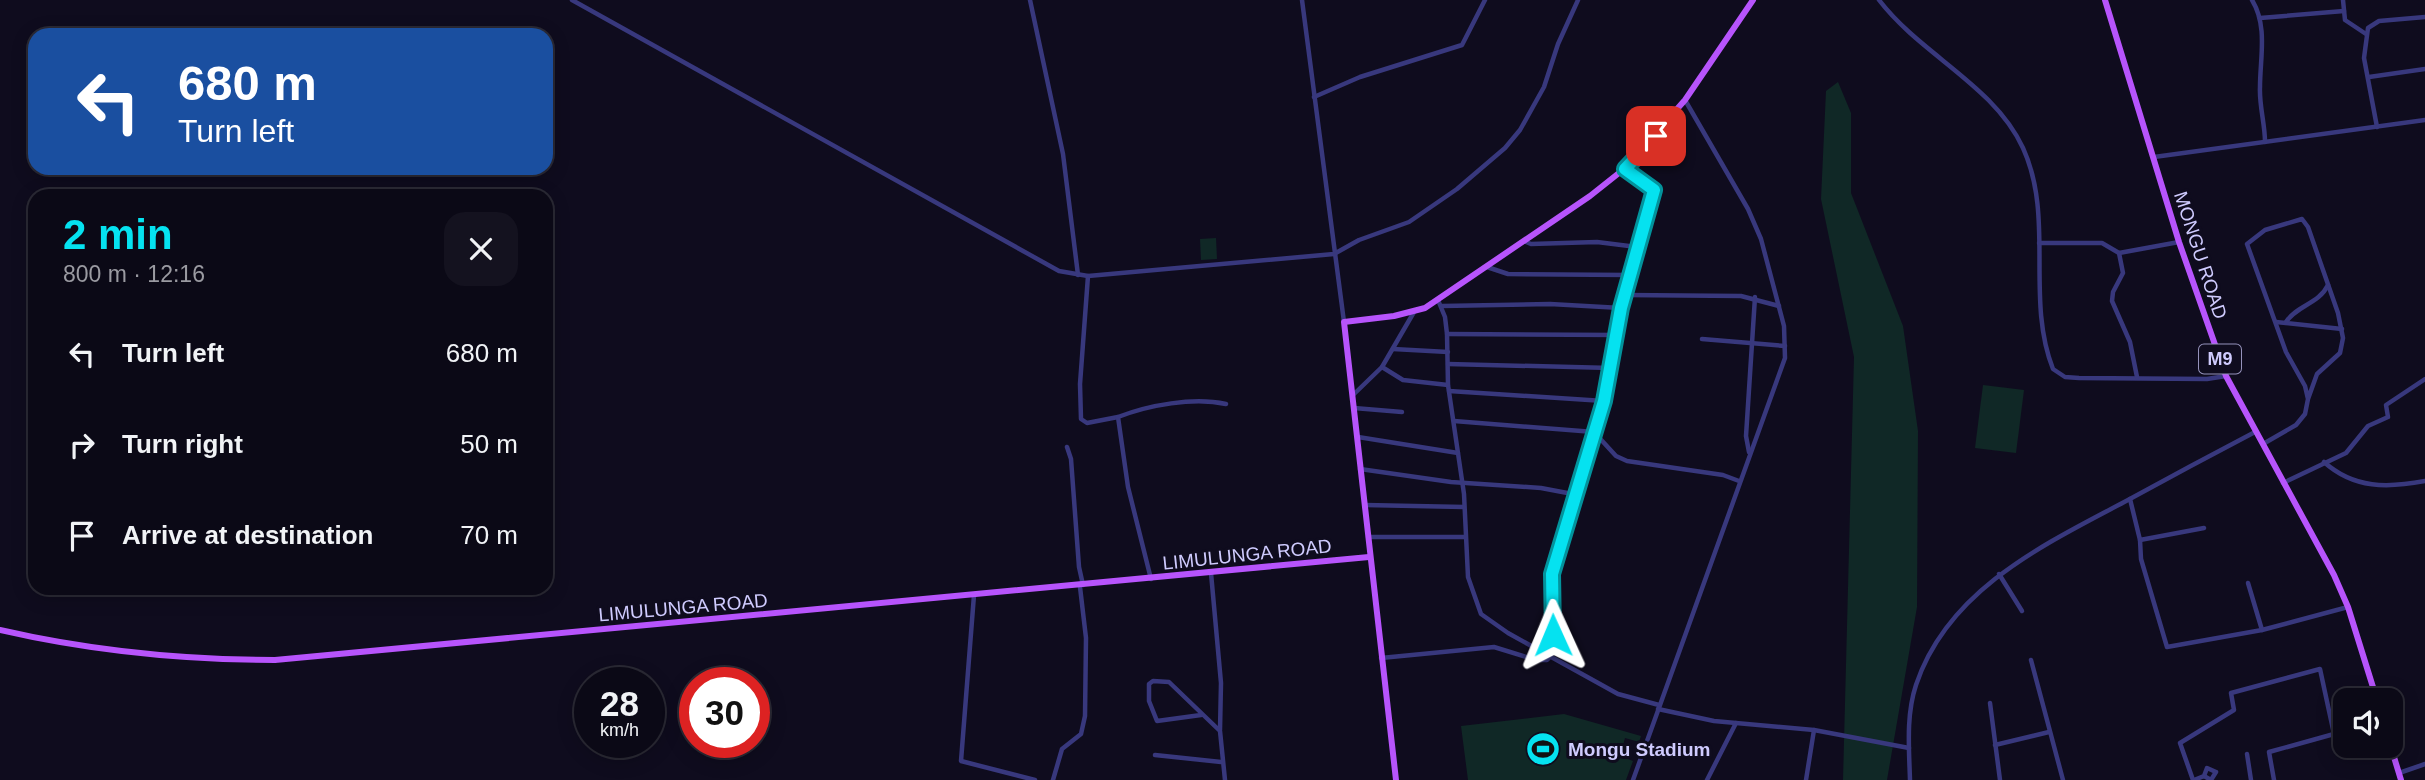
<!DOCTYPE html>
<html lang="en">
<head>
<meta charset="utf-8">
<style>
	body { margin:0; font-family:Arial,sans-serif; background:#14121f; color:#f1f3f6; height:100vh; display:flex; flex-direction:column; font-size:26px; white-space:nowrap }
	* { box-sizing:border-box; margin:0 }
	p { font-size:23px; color:#9a9aa1 }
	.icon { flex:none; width:38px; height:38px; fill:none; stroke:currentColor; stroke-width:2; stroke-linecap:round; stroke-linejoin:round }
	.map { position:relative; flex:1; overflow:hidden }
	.panel { position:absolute; left:28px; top:189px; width:525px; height:406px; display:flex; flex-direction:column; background:#0b0916; border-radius:21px; box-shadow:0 4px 18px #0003,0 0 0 2px #2b2a35 }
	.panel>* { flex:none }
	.guide { position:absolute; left:28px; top:28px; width:525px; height:147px; border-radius:21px; box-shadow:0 4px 18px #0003,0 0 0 2px #2b2a35; background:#1a4fa0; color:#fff; overflow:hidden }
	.controls { position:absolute; left:2333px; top:688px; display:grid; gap:14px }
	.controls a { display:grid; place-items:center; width:70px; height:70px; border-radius:14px; background:#0b0916; box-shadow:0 4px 18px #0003,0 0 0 2px #2b2a35; font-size:35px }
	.speed { position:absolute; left:574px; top:667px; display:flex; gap:14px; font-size:35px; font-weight:700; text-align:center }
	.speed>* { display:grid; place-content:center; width:91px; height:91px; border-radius:50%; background:#0b0916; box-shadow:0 4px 18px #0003,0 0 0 2px #2b2a35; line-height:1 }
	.speed small { font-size:18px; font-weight:400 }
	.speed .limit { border:10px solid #d22; background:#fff; color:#111 }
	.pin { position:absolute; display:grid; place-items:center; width:60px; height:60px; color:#fff; margin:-30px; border-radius:14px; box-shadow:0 4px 10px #0006 }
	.me { position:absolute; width:77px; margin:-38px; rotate:359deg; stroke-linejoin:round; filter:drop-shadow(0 0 5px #0008) }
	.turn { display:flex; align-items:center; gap:24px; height:147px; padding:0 35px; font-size:32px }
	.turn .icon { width:91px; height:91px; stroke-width:2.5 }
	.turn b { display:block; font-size:49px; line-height:60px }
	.round { display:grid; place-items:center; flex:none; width:74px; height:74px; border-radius:21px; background:#14121f }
	.headline { display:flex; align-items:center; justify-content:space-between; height:119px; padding:0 35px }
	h1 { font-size:42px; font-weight:600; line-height:52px; color:#05e2f0 }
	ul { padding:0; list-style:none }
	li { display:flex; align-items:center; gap:21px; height:91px; padding:0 35px }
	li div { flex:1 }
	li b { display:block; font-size:26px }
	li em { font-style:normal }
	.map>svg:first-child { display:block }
	.green { fill:#102826 }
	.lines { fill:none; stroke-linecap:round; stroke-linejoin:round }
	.minor { stroke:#38387d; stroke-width:4.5 }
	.major { stroke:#b754fc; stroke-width:6 }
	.route-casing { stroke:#03939c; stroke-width:18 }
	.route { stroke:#05e2f0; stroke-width:12 }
	.labels { text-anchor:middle; stroke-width:6; stroke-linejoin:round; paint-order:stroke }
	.shield { fill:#0f0c1e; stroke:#9592bb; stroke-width:2 }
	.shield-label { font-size:18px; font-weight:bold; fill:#cfcbfe }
	.street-label { font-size:19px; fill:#cfcbfe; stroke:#0f0c1e }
	.poi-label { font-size:19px; font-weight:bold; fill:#cfcbfe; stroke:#0f0c1e; text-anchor:start }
</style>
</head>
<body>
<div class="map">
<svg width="2425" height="780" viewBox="0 0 2425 780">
	<rect width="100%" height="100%" fill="#0f0c1e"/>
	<g class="green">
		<polygon points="1838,82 1851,113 1851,193 1903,326 1918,431 1917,607 1887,780 1843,780 1854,357 1821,199 1826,91"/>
		<polygon points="1216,238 1217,259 1201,260 1200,239"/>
		<polygon points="1983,385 2024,390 2016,453 1975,448"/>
		<polygon points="1564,714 1641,736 1639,742 1625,738 1620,756 1633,761 1626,780 1468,780 1461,726"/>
	</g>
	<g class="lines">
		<g class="minor">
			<polyline points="572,0 1059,271 1088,276 1334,254 1359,240 1409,222 1457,189 1505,148 1520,130 1544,87 1558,44 1578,0"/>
			<polyline points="1030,0 1063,154 1078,275"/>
			<polyline points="1302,0 1344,322"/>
			<path d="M1879 0C1921 55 1994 85 2023 148 2055 218 2025 298 2053 369L2065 377 2079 378 2207 379 2226 376"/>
			<path d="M2252 0C2268 26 2260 58 2260 87 2259 105 2265 124 2265 142"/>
			<polyline points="2343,0 2345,20 2366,34"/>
			<polyline points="2260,18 2344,11"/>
			<polyline points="2369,77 2425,69"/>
			<polyline points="1314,97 1360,77 1462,45 1485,0"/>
			<polyline points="2377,127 2364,58 2368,28 2379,21 2425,17"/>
			<polyline points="2154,157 2425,120"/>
			<polyline points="1524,241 1531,244 1597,242 1637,247"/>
			<polyline points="2039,243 2102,243 2119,253 2179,242"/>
			<polyline points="2119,253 2123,273 2113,292 2112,301 2130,342 2137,377"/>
			<polyline points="1487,267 1508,274 1629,275"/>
			<polyline points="1088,276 1080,384 1081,419 1087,423 1118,417"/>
			<polyline points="1625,295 1741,296 1779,306"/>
			<polyline points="1438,300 1445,317 1447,334 1448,385 1464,494 1468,577 1481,614 1508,633 1618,694 1659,705"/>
			<polyline points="1442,306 1550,304 1621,308"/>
			<polyline points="2276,322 2342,329"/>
			<path d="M2286 322C2297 305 2319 304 2328 285"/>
			<polyline points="1447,334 1618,335"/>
			<polyline points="1702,339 1785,346"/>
			<polyline points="1393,349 1448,352"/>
			<polyline points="1448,364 1611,368"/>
			<polyline points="1382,367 1403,380 1448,385"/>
			<polyline points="1449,391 1604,401"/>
			<polyline points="1353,395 1382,367 1414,312"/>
			<polyline points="1354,408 1402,412"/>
			<polyline points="1454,421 1594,432 1616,456 1627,461 1723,475 1739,481"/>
			<polyline points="1358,437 1458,453"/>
			<polyline points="2263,444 2296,425 2305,414 2308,399 2305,386 2286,352 2247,244 2265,230 2302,219 2308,227 2338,313 2343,338 2340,353 2317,374 2308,399"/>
			<polyline points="1067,447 1071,459 1079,567 1083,585"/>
			<polyline points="1749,452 1746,436 1755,297"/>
			<path d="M2324 462C2354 489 2388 488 2425 481"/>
			<polyline points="1360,469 1451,482 1541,488 1578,495"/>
			<polyline points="2283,483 2346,453 2368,426 2388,417 2386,405 2425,379"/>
			<polyline points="2130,499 2140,540 2204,528"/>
			<polyline points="1365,505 1464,507"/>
			<polyline points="1368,537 1464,537"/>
			<polyline points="2140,540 2141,559 2167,647 2262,630 2348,607"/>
			<polyline points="1211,573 1221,683 1220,730"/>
			<polyline points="1999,574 2022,611"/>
			<path d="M1151 579 1128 487 1118 417C1149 405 1193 397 1226 404"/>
			<polyline points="2248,583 2262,630"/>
			<polyline points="974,595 961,761 1035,780"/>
			<polyline points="1381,658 1494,647 1536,660 1547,660 1551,656 1555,620 1552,574 1604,401 1621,308 1654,190 1624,169"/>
			<polyline points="2031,660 2063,780"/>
			<polyline points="1990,703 2000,780"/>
			<polyline points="1658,709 1714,721 1814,730 1909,748"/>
			<polyline points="1201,715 1157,721 1149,701 1149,684 1153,681 1169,682 1220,731 1225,780"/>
			<polyline points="1995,745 2049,732"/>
			<polyline points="2247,754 2251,780"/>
			<polyline points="1155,755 1221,762"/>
			<polyline points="2399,773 2425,764"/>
			<polyline points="1053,780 1062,749 1081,734 1085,716 1086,638 1080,587"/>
			<polyline points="1633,780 1785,358 1784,326 1761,239 1748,209 1685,100"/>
			<polyline points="1707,780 1736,723"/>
			<polyline points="1806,780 1814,730"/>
			<path d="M1910 780C1909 748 1906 715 1916 685 1948 589 2045 544 2128 500 2170 477 2213 454 2255 432"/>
			<polyline points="2193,780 2180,743 2234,710 2231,693 2320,669 2334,734 2269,752 2274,780"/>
			<polyline points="2194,780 2204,776 2211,780 2216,772 2207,768 2204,776"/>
		</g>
		<g class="major">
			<polyline points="2105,0 2179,242 2226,376 2334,575 2348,607 2377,700"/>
			<path d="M0 630C91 651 181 660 275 660L1369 557"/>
			<polyline points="2390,744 2401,780"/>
			<polyline points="1396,780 1344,322 1394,316 1425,308 1590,196 1624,169 1685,100 1753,0"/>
		</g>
	</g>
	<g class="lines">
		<g class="route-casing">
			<polyline id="route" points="1553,635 1552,574 1604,401 1621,308 1654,190 1625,169 1656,136"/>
		</g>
		<use href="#route" class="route"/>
	</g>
	<defs>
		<g id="stadium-disc" transform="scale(1.75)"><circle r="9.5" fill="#05e2f0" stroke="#0f0c1e"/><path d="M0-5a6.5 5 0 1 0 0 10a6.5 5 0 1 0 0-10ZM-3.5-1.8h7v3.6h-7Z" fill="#111"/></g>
	</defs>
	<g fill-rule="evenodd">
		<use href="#stadium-disc" x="1543" y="749"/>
	</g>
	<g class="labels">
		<rect class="shield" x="2199" y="344.5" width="42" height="29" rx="5"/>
		<g class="shield-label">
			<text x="2220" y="365">M9</text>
		</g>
		<g class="street-label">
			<text transform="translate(2201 255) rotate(72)" y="7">MONGU ROAD</text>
			<text transform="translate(1247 554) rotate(-6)" y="7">LIMULUNGA ROAD</text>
			<text transform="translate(683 607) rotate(-5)" y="7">LIMULUNGA ROAD</text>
		</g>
		<g class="poi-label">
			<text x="1568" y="756">Mongu Stadium</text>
		</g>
	</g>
</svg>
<div class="controls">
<a><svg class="icon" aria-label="sound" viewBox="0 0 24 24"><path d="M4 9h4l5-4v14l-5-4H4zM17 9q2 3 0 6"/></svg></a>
</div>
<div class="speed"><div>28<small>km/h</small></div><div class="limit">30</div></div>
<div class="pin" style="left:1656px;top:136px;background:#d93025"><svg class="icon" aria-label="arrive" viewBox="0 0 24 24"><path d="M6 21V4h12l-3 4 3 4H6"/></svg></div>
<svg class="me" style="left:1553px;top:635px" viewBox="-20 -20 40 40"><path d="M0-17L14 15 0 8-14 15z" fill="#05e2f0" stroke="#fff" stroke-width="4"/></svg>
<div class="guide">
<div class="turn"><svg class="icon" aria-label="left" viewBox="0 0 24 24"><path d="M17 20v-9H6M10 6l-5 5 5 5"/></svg><div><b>680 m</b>Turn left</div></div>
</div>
<section class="panel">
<div class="headline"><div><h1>2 min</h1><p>800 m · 12:16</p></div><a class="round"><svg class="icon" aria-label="close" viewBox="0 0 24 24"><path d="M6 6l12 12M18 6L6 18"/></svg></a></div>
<ul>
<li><svg class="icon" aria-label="left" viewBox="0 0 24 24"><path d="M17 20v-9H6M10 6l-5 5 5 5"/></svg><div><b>Turn left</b></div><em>680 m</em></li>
<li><svg class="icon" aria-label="right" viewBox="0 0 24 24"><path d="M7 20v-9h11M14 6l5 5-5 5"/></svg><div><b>Turn right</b></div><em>50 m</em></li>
<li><svg class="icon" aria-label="arrive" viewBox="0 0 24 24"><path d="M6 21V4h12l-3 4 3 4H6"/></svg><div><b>Arrive at destination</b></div><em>70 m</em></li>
</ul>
</section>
</div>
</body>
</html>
